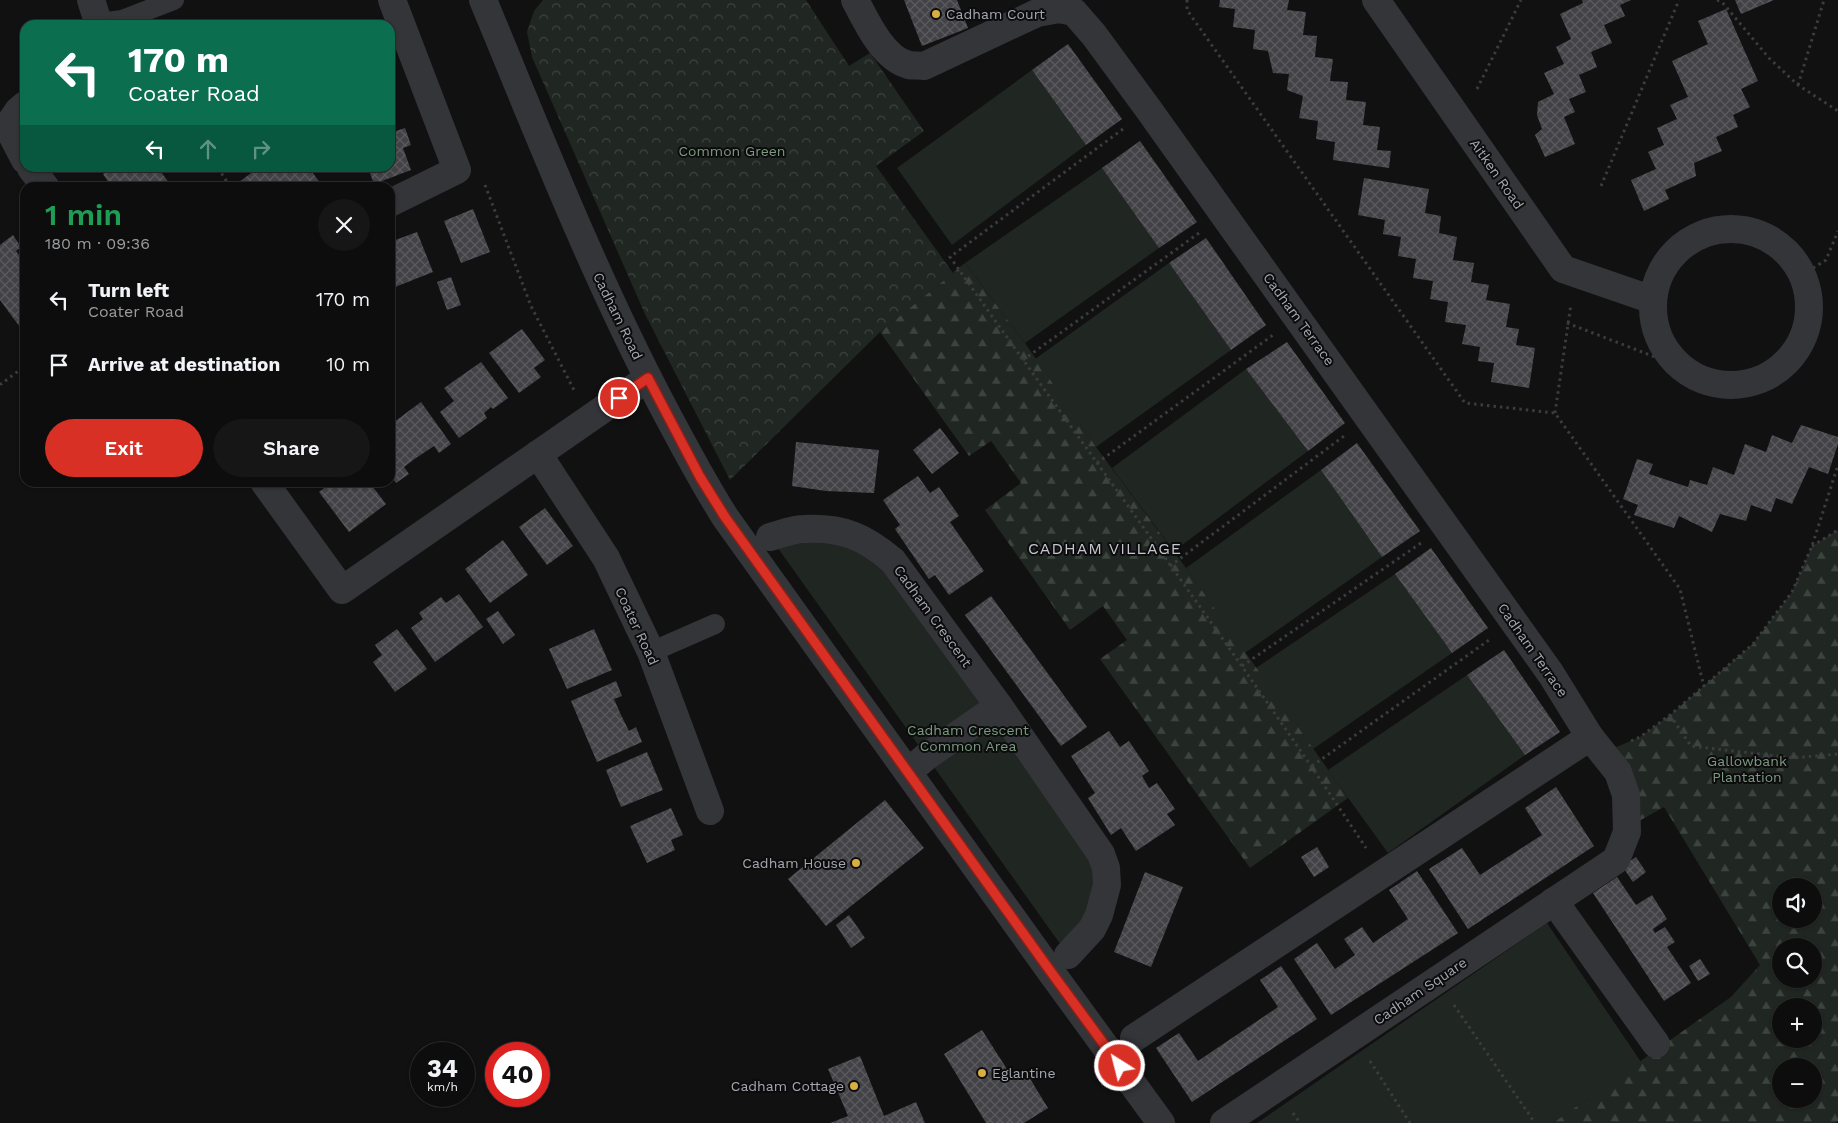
<!DOCTYPE html>
<html lang="en">
<head>
<meta charset="utf-8">
<style>
	body { margin:0; font-family:"Work Sans",sans-serif; background:#161617; color:#f1f3f6; height:100vh; display:flex; flex-direction:column; font-size:19px; white-space:nowrap }
	* { box-sizing:border-box; margin:0 }
	p { font-size:16px; color:#9a9c9e }
	.icon { flex:none; width:28px; height:28px; fill:none; stroke:currentColor; stroke-width:2; stroke-linecap:round; stroke-linejoin:round }
	.map { position:relative; flex:1; overflow:hidden }
	.sheet { position:absolute; left:20px; top:182px; width:375px; height:305px; display:flex; flex-direction:column; background:#0d0d0e; border-radius:15px; box-shadow:0 1px 4px #0004,0 0 0 1px #2d2d2e }
	.sheet>* { flex:none }
	.banner { position:absolute; left:20px; top:20px; width:375px; height:152px; border-radius:15px; box-shadow:0 1px 4px #0004,0 0 0 1px #2d2d2e; background:#0b6e4f; color:#fff; overflow:hidden }
	.fabs { position:absolute; left:1772px; top:878px; display:grid; gap:10px }
	.fabs a { display:grid; place-items:center; width:50px; height:50px; border-radius:50%; background:#0d0d0e; box-shadow:0 1px 4px #0004,0 0 0 1px #2d2d2e; font-size:25px }
	.speed { position:absolute; left:410px; top:1042px; display:flex; gap:10px; font-size:25px; font-weight:700; text-align:center }
	.speed>* { display:grid; place-content:center; width:65px; height:65px; border-radius:50%; background:#0d0d0e; box-shadow:0 1px 4px #0004,0 0 0 1px #2d2d2e; line-height:1 }
	.speed small { font-size:12px; font-weight:400 }
	.speed .limit { border:8px solid #d22; background:#fff; color:#111 }
	.pin { position:absolute; display:grid; place-items:center; width:42px; height:42px; color:#fff; margin:-21px; border:2px solid #fff; border-radius:50%; box-shadow:0 1px 5px #0007 }
	.me { position:absolute; width:55px; margin:-28px; rotate:324deg; stroke-linejoin:round; filter:drop-shadow(0 0 4px #0008) }
	.turn { display:flex; align-items:center; gap:18px; height:105px; padding:0 25px; font-size:22px }
	.turn .icon { width:65px; height:65px; stroke-width:2.5 }
	.turn b { display:block; font-size:35px; line-height:42px }
	.lanes { display:flex; align-items:center; height:48px; padding:0 25px; background:#0003; justify-content:center; gap:25px; direction:ltr }
	.lanes .off { opacity:.35 }
	.round { display:grid; place-items:center; flex:none; width:52px; height:52px; border-radius:26px; background:#161617 }
	.overview { display:flex; align-items:center; justify-content:space-between; height:85px; padding:0 25px }
	h1 { font-size:30px; font-weight:600; line-height:38px; color:#1e9e55 }
	.button { display:flex; gap:10px; margin-top:auto; padding:10px 25px }
	.button a { flex:1; height:58px; border-radius:30px; background:#d93025; color:#fff; font-size:20px; font-weight:600; line-height:58px; text-align:center }
	.button a+a { background:#161617; color:#f1f3f6 }
	ul { padding:0; list-style:none }
	li { display:flex; align-items:center; gap:15px; height:65px; padding:0 25px }
	li div { flex:1 }
	li b { display:block; font-size:19px }
	li em { font-style:normal }
	.map>svg:first-child { display:block }
	.green { fill:#202621 }
	.forest { fill:url(#forest-firs); fill-rule:evenodd }
	.park { fill:url(#park-crowns) }
	.building { fill:url(#building-cross-hatch) }
	.lines { fill:none; stroke-linecap:round; stroke-linejoin:round }
	.path { stroke:#3b3c3f; stroke-width:3; stroke-dasharray:2.5 4; stroke-linecap:butt }
	.service { stroke:#343539; stroke-width:20 }
	.minor { stroke:#343539; stroke-width:28 }
	.tertiary { stroke:#343539; stroke-width:28 }
	.route-casing { stroke:#8d1f18; stroke-width:12 }
	.route { stroke:#d93025; stroke-width:9 }
	.poi-dot { fill:#d9af42; stroke:#0c0c0d; stroke-width:2 }
	.labels { text-anchor:middle; stroke-width:4; stroke-linejoin:round; paint-order:stroke }
	.poi-label { font-size:14px; fill:#a4a7b1; stroke:#0c0c0d; text-anchor:start }
	.park-label { font-size:14px; fill:#7d9a81; stroke:#0c0c0d }
	.street-label { font-size:14px; fill:#a4a7b1; stroke:#0c0c0d }
	.quarter-label { font-size:16px; letter-spacing:1px; fill:#c4c6ce; stroke:#0c0c0d }
</style>
</head>
<body>
<div class="map">
<svg width="1838" height="1123" viewBox="0 0 1838 1123">
	<defs>
		<pattern id="forest-firs" width="22" height="20" patternUnits="userSpaceOnUse" patternTransform="scale(1.25)"><rect width="22" height="20" fill="#202621"/><path d="M5 1l3.5 6h-7zM16 11l3.5 6h-7z" fill="#3d433f"/></pattern>
		<pattern id="park-crowns" width="20" height="18" patternUnits="userSpaceOnUse" patternTransform="scale(1.25)"><rect width="20" height="18" fill="#202621"/><path d="M2 6a3 3 0 1 1 6 0M12 15a3 3 0 1 1 6 0" fill="none" stroke="#3d433f"/></pattern>
		<pattern id="building-cross-hatch" width="8" height="8" patternUnits="userSpaceOnUse" patternTransform="scale(1.25)"><rect width="8" height="8" fill="#434347"/><path d="M0 0l8 8M0 8l8-8" fill="none" stroke="#5b5b5f"/></pattern>
	</defs>
	<rect width="100%" height="100%" fill="#111112"/>
	<g class="green">
		<polygon points="1032,70 1086,145 952,245 897,168"/>
		<polygon points="1102,168 1159,248 1025,343 965,263"/>
		<polygon points="1169,263 1231,350 1096,447 1035,359"/>
		<polygon points="1246,369 1308,451 1174,551 1112,468"/>
		<polygon points="1321,470 1382,557 1245,653 1186,568"/>
		<polygon points="770,537 874,545 1106,867 1068,955"/>
		<polygon points="1395,574 1452,653 1313,749 1256,668"/>
		<polygon points="1467,675 1525,755 1388,853 1328,770"/>
		<polygon points="1547,923 1641,1062 1553,1123 1257,1123"/>
	</g>
	<g class="forest">
		<polygon points="965,263 1025,343 1096,447 1186,568 1348,798 1250,868 1100,659 1127,640 1103,606 1070,630 985,510 1021,483 991,441 969,456 880,332"/>
		<path d="M1838 530V1121L1835 1123H1553L1731 997 1760 965 1664 807 1639 821 1603 753 1640 737 1670 715 1753 644 1792 592 1812 546ZM1781 886H1814V919H1781ZM1781 946H1814V979H1781ZM1781 1006H1814V1039H1781ZM1781 1066H1814V1099H1781Z"/>
	</g>
	<polygon class="park" points="543,0 806,0 849,66 870,53 924,131 876,166 953,273 880,332 730,480 645,314 532,57 527,32 534,11"/>
	<g class="building">
		<polygon points="904,0 957,0 968,28 922,46"/>
		<polygon points="1220,0 1289,0 1287,10 1306,12 1303,35 1317,36 1315,57 1333,59 1330,81 1348,82 1346,100 1366,102 1363,125 1380,127 1377,150 1391,151 1389,168 1333,160 1335,142 1316,139 1318,121 1299,118 1303,96 1287,90 1289,74 1273,73 1268,51 1253,49 1255,30 1233,27 1235,9 1219,7"/>
		<polygon points="1582,0 1631,0 1620,5 1625,16 1604,25 1612,43 1591,52 1597,67 1579,75 1586,92 1569,99 1575,112 1564,117 1575,144 1545,157 1535,135 1542,129 1537,115 1538,102 1554,94 1544,73 1564,64 1556,47 1571,39 1560,14 1583,3"/>
		<polygon points="1735,0 1774,0 1741,14"/>
		<polygon points="1726,9 1758,81 1741,89 1750,107 1733,115 1738,127 1716,137 1722,151 1694,163 1696,176 1665,190 1669,199 1644,211 1631,180 1656,169 1648,152 1664,145 1657,128 1677,119 1670,105 1688,97 1672,61 1708,44 1698,21"/>
		<polygon points="1068,44 1122,119 1086,145 1032,70"/>
		<polygon points="405,128 411,145 403,148 411,170 374,184 368,168 390,168 390,133"/>
		<polygon points="1140,141 1197,222 1159,248 1102,168"/>
		<polygon points="112,168 158,168 173,188 121,188 116,182 111,186 103,174"/>
		<polygon points="258,168 309,168 321,184 317,188 305,188 305,186 302,188 243,188 239,182"/>
		<polygon points="1364,178 1429,189 1425,213 1441,216 1439,233 1457,237 1453,260 1474,263 1471,282 1489,285 1486,300 1510,304 1506,327 1519,329 1516,345 1535,348 1529,388 1491,382 1494,363 1478,361 1480,347 1462,344 1466,325 1445,322 1448,302 1430,299 1433,281 1413,278 1416,259 1398,256 1401,237 1383,234 1385,220 1358,215"/>
		<polygon points="473,209 490,252 461,263 444,221"/>
		<polygon points="417,232 433,272 390,289 390,242"/>
		<polygon points="13,235 21,247 16,251 24,262 25,261 25,334 0,300 0,245"/>
		<polygon points="1206,238 1266,325 1231,350 1169,263"/>
		<polygon points="451,277 461,305 447,310 437,282"/>
		<polygon points="522,329 545,360 534,368 541,377 519,393 489,353"/>
		<polygon points="1287,342 1345,423 1308,451 1246,369"/>
		<polygon points="481,362 508,398 493,409 491,407 484,413 487,418 459,438 440,412 454,401 444,388"/>
		<polygon points="421,402 451,444 439,453 434,446 416,458 404,467 409,474 396,483 390,475 390,425"/>
		<polygon points="1801,425 1838,437 1838,444 1828,474 1809,467 1792,504 1776,498 1771,512 1751,505 1746,521 1720,514 1712,532 1679,516 1674,528 1634,515 1638,505 1623,499 1637,459 1653,464 1649,474 1688,487 1690,480 1707,485 1713,467 1734,475 1745,444 1766,452 1772,435 1792,443"/>
		<polygon points="940,428 959,453 932,474 913,450"/>
		<polygon points="796,442 879,450 874,493 826,491 792,486"/>
		<polygon points="1357,443 1420,531 1382,557 1321,470"/>
		<polygon points="918,476 930,493 939,487 959,516 950,522 984,571 949,595 935,575 929,579 895,529 900,525 883,500"/>
		<polygon points="332,482 369,482 386,504 349,532 319,492"/>
		<polygon points="545,508 573,546 547,565 519,527"/>
		<polygon points="503,540 528,575 490,603 465,569"/>
		<polygon points="1431,548 1488,628 1452,653 1395,574"/>
		<polygon points="459,594 483,627 435,662 411,628 423,619 419,613 441,597 446,603"/>
		<polygon points="991,596 1087,727 1061,746 965,615"/>
		<polygon points="498,611 515,635 503,644 486,619"/>
		<polygon points="397,629 427,669 395,692 373,662 382,655 375,645"/>
		<polygon points="594,629 612,670 567,689 549,649"/>
		<polygon points="1504,650 1560,732 1525,755 1467,675"/>
		<polygon points="616,681 622,696 614,699 621,715 629,731 636,727 642,742 597,762 571,701"/>
		<polygon points="1109,731 1120,747 1129,741 1149,771 1142,776 1149,788 1157,783 1175,809 1167,814 1175,825 1136,851 1121,828 1111,835 1088,798 1095,793 1071,756"/>
		<polygon points="647,752 663,790 621,807 606,770"/>
		<polygon points="1556,787 1594,846 1468,929 1429,869 1462,848 1480,875 1542,835 1525,808"/>
		<polygon points="885,800 924,848 826,926 788,879"/>
		<polygon points="671,808 683,835 671,840 675,850 647,863 630,826"/>
		<polygon points="1317,847 1329,867 1314,877 1301,857"/>
		<polygon points="1636,857 1646,872 1633,882 1622,866"/>
		<polygon points="1417,871 1458,933 1331,1015 1294,959 1317,943 1335,969 1355,955 1344,939 1362,927 1373,943 1408,919 1389,890"/>
		<polygon points="1145,872 1183,887 1151,967 1114,952"/>
		<polygon points="1617,877 1636,905 1652,895 1667,919 1653,929 1655,933 1665,927 1675,942 1667,947 1691,983 1664,1001 1593,893"/>
		<polygon points="849,915 865,938 851,948 836,925"/>
		<polygon points="1700,959 1710,974 1698,981 1689,966"/>
		<polygon points="1281,966 1317,1019 1192,1102 1156,1048 1179,1033 1198,1061 1278,1007 1260,980"/>
		<polygon points="982,1030 1012,1077 1024,1069 1048,1108 1024,1123 986,1123 944,1054"/>
		<polygon points="860,1056 884,1116 916,1102 925,1123 830,1123 848,1116 828,1069"/>
	</g>
	<g class="lines">
		<g class="path">
			<polyline points="1187,0 1187,10 1465,403 1555,413 1680,589 1704,687"/>
			<polyline points="1717,0 1722,2 1769,58 1798,85 1838,111"/>
			<polyline points="1798,85 1824,0"/>
			<polyline points="1477,89 1521,0"/>
			<path d="M1123 129 950 257C1089 454 1233 647 1366 848"/>
			<polyline points="218,168 231,188"/>
			<polyline points="485,185 531,306 575,392"/>
			<polyline points="1601,186 1679,0"/>
			<polyline points="1802,275 1826,260 1838,231"/>
			<polyline points="1567,323 1681,367"/>
			<polyline points="1023,360 1199,233"/>
			<polyline points="0,383 1,384 25,366"/>
			<polyline points="1555,413 1571,304"/>
			<polyline points="1097,463 1273,335"/>
			<polyline points="1812,546 1838,530"/>
			<polyline points="1170,566 1344,436"/>
			<polyline points="1242,666 1421,543"/>
			<polyline points="1670,715 1691,746 1793,758 1838,754"/>
			<polyline points="1631,741 1640,737 1670,715 1753,644 1792,592 1812,546 1838,465"/>
			<polyline points="1312,766 1489,640"/>
			<polyline points="1454,1005 1535,1123"/>
			<polyline points="1370,1061 1410,1123"/>
			<polyline points="1293,1113 1300,1123"/>
		</g>
		<g class="service">
			<polyline points="99,23 122,20 174,0"/>
			<polyline points="651,652 715,624"/>
		</g>
		<g class="minor">
			<polyline points="91,0 99,25"/>
			<path d="M855 0C866 21 883 59 909 65 913 66 919 65 924 66L1037 13 1059 9 1074 12 1094 35 1149 110 1551 674 1590 737 1618 772 1626 795 1627 832 1616 860 1224 1123"/>
			<polyline points="1376,0 1563,269 1653,300"/>
			<polyline points="9,124 13,137 25,160"/>
			<polyline points="9,124 18,111 25,105"/>
			<polyline points="31,168 46,188"/>
			<polyline points="390,203 457,170 392,0"/>
			<circle cx="1731" cy="307" r="78"/>
			<polyline points="538,454 606,558 651,652 710,811"/>
			<polyline points="264,482 342,590 648,378"/>
			<path d="M770 537C781 534 793 529 804 529 843 527 865 537 893 561L999 706 1101 854 1106 868 1107 885 1099 915 1092 929 1068 955"/>
			<polyline points="908,772 927,756 999,706"/>
			<polyline points="1554,901 1656,1044"/>
			<polyline points="1134,1038 1590,737"/>
		</g>
		<path class="tertiary" d="M483 0C539 135 592 271 660 401 681 441 701 479 725 517L1051 972 1161 1123"/>
	</g>
	<g class="lines">
		<g class="route-casing">
			<polyline id="route" points="619,398 648,378 700,477 725,517 1051,972 1120,1066"/>
		</g>
		<use href="#route" class="route"/>
	</g>
	<g class="poi-dot">
		<circle cx="936" cy="14" r="5"/>
		<circle cx="856" cy="863" r="5"/>
		<circle cx="982" cy="1073" r="5"/>
		<circle cx="854" cy="1086" r="5"/>
	</g>
	<g class="labels">
		<g class="poi-label">
			<text x="946" y="19">Cadham Court</text>
			<text x="846" y="868" text-anchor="end">Cadham House</text>
			<text x="992" y="1078">Eglantine</text>
			<text x="844" y="1091" text-anchor="end">Cadham Cottage</text>
		</g>
		<g class="park-label">
			<text x="732" y="156">Common Green</text>
			<text x="968" y="735">Cadham Crescent<tspan x="968" dy="16">Common Area</tspan></text>
			<text x="1747" y="766">Gallowbank<tspan x="1747" dy="16">Plantation</tspan></text>
		</g>
		<g class="street-label">
			<text transform="translate(1497 174) rotate(55)" y="5">Aitken Road</text>
			<text transform="translate(618 316) rotate(64)" y="5">Cadham Road</text>
			<text transform="translate(1299 319) rotate(54)" y="5">Cadham Terrace</text>
			<text transform="translate(933 616) rotate(54)" y="5">Cadham Crescent</text>
			<text transform="translate(637 626) rotate(65)" y="5">Coater Road</text>
			<text transform="translate(1533 650) rotate(55)" y="5">Cadham Terrace</text>
			<text transform="translate(1420 991) rotate(-34)" y="5">Cadham Square</text>
		</g>
		<g class="quarter-label">
			<text x="1105" y="554">CADHAM VILLAGE</text>
		</g>
	</g>
</svg>
<div class="fabs">
<a><svg class="icon" aria-label="sound" viewBox="0 0 24 24"><path d="M4 9h4l5-4v14l-5-4H4zM17 9q2 3 0 6"/></svg></a>
<a><svg class="icon" aria-label="search" viewBox="0 0 24 24"><circle cx="10" cy="10" r="6"/><path d="M15 15l6 6"/></svg></a>
<a>+</a>
<a>−</a>
</div>
<div class="speed"><div>34<small>km/h</small></div><div class="limit">40</div></div>
<div class="pin" style="left:619px;top:398px;background:#d93025"><svg class="icon" aria-label="arrive" viewBox="0 0 24 24"><path d="M6 21V4h12l-3 4 3 4H6"/></svg></div>
<svg class="me" style="left:1120px;top:1066px" viewBox="-20 -20 40 40"><circle r="17" fill="#d93025" stroke="#fff" stroke-width="3"/><path d="M0-11L8 9 0 5-8 9z" fill="#fff"/></svg>
<div class="banner">
<div class="turn"><svg class="icon" aria-label="left" viewBox="0 0 24 24"><path d="M17 20v-9H6M10 6l-5 5 5 5"/></svg><div><b>170 m</b>Coater Road</div></div>
<div class="lanes"><svg class="icon" aria-label="left" viewBox="0 0 24 24"><path d="M17 20v-9H6M10 6l-5 5 5 5"/></svg><svg class="icon off" aria-label="ahead" viewBox="0 0 24 24"><path d="M12 20V5M6 11l6-6 6 6"/></svg><svg class="icon off" aria-label="right" viewBox="0 0 24 24"><path d="M7 20v-9h11M14 6l5 5-5 5"/></svg></div>
</div>
<section class="sheet">
<div class="overview"><div><h1>1 min</h1><p>180 m · 09:36</p></div><a class="round"><svg class="icon" aria-label="close" viewBox="0 0 24 24"><path d="M6 6l12 12M18 6L6 18"/></svg></a></div>
<ul>
<li><svg class="icon" aria-label="left" viewBox="0 0 24 24"><path d="M17 20v-9H6M10 6l-5 5 5 5"/></svg><div><b>Turn left</b><p>Coater Road</p></div><em>170 m</em></li>
<li><svg class="icon" aria-label="arrive" viewBox="0 0 24 24"><path d="M6 21V4h12l-3 4 3 4H6"/></svg><div><b>Arrive at destination</b></div><em>10 m</em></li>
</ul>
<div class="button"><a>Exit</a><a>Share</a></div>
</section>
</div>
</body>
</html>
